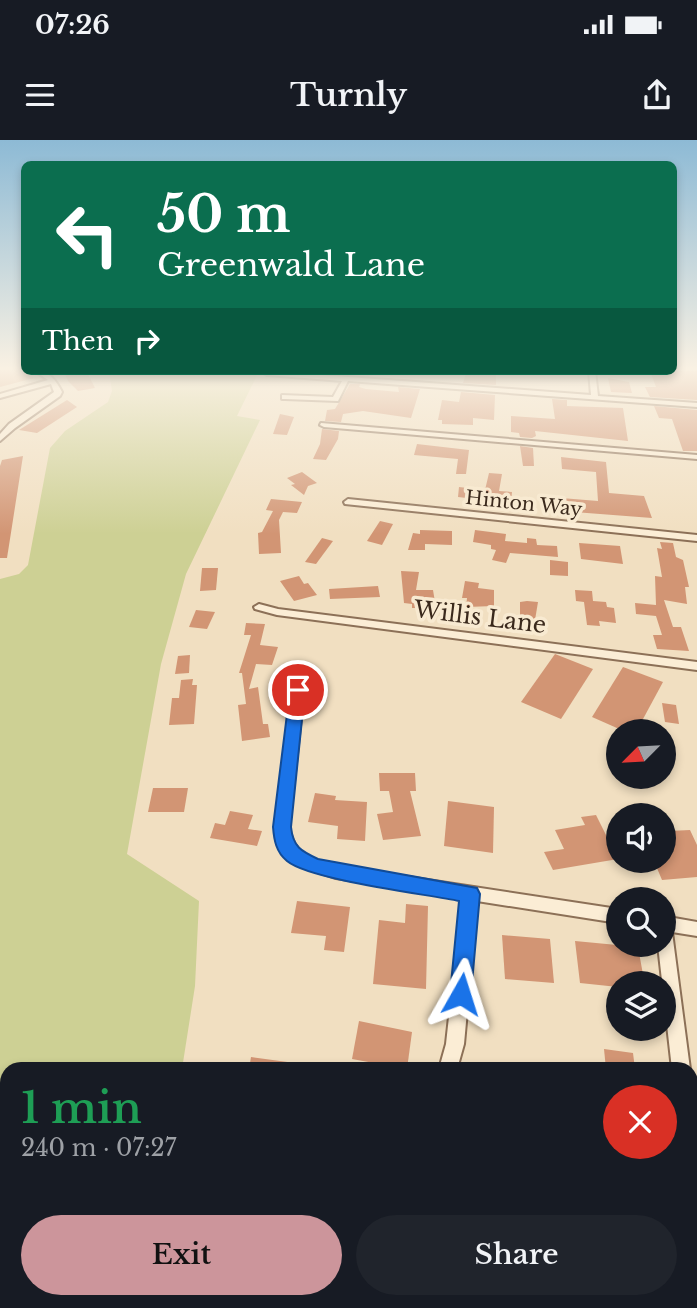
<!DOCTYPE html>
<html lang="en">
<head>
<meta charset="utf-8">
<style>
	body { margin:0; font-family:"Libre Baskerville",serif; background:#20242c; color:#f1f3f6; height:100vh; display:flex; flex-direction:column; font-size:26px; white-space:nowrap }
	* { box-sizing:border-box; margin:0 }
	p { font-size:23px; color:#9ea1a6 }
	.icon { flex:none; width:38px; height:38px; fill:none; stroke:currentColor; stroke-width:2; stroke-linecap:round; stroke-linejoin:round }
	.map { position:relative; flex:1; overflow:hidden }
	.sheet { position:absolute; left:0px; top:922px; width:698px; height:247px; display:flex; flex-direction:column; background:#171b24; border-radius:21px 21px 0 0; box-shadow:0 4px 10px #0003 }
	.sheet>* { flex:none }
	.guide { position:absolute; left:21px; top:21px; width:656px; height:214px; border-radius:10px; box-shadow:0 4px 10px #0003; background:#0b6e4f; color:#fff; overflow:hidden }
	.needle { width:46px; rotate:246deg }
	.controls { position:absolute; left:606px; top:579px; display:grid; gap:14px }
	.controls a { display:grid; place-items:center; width:70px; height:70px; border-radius:50%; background:#171b24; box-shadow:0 4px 10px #0003; font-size:35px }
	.pin { position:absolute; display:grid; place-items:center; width:60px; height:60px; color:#fff; margin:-30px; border:4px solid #fff; border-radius:50%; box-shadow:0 2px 7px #0007 }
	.me { position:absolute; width:77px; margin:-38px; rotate:6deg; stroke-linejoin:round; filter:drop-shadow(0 0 5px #0008) }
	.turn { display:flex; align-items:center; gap:24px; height:147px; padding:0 21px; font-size:32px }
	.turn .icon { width:91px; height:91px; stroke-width:2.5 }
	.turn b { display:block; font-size:49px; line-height:60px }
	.then { display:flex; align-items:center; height:66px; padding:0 21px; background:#0003; gap:14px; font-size:26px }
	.round { display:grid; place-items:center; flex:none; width:74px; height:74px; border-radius:37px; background:#20242c }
	.headline { display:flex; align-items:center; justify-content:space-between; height:119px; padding:0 21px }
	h1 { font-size:42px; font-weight:600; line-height:52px; color:#1e9e55 }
	.button { display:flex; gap:14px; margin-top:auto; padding:14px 21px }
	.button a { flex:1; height:80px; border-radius:42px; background:#cc959b; color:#111; font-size:28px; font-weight:600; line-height:80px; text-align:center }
	.button a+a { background:#20242c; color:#f1f3f6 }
	.status { display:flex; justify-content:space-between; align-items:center; height:49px; padding:0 35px; background:#171b24; direction:ltr }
	.status svg { height:19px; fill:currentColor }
	header { display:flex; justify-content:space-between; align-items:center; height:91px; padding:0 21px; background:#171b24; font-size:32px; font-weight:600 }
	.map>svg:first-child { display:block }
	.green { fill:#cdd094 }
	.building { fill:#d29574 }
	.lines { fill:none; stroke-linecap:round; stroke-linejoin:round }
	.street-casing { stroke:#8c7057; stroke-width:4 }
	.street { fill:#fbedd5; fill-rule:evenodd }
	.route { fill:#1a73e8; stroke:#114b97; stroke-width:2 }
	.labels { text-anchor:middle; stroke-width:7; stroke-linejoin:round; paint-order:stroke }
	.far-street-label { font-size:19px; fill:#3a291c; stroke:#f8ead1 }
	.street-label { font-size:23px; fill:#3a291c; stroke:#f8ead1 }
</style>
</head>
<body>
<div class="status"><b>07:26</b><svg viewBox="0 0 49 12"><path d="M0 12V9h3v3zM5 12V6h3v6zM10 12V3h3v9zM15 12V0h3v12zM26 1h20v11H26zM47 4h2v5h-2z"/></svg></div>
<header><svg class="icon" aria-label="menu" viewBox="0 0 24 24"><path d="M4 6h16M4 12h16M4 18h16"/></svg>Turnly<svg class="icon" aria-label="share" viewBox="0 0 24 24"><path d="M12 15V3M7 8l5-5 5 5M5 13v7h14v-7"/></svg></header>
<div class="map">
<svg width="697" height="1168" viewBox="0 0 697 1168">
	<rect width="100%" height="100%" fill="#f1dfc1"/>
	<polygon class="green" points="109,231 259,231 237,276 260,280 186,434 161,524 127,714 199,761 195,846 182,929 7,929 7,1162 141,1162 139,1168 0,1168 0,439 19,434 28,425 50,308 65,291 108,262 112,251"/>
	<g class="building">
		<polygon points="0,230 22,230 34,238 0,247"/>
		<polygon points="71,231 88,234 95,248 78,251 68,241 64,232"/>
		<polygon points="650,231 697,231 697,260 650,257 645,247 656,247"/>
		<polygon points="466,233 496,234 496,245 463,243"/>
		<polygon points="608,238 629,242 632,253 611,252"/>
		<polygon points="350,244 360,244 359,247 366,249 399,252 398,247 420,249 411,278 363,271 343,274 341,282 325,281 327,270 335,269"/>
		<polygon points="461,252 495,255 494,280 473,278 473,285 442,284 442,280 438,280 442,260 459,262"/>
		<polygon points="552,259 567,260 567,266 623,268 628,301 535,291 536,296 532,298 520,297 519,293 511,292 511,276 555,279"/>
		<polygon points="67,260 77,267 37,293 19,290"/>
		<polygon points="654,266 697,270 697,311 683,311 672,279 659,278"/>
		<polygon points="280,274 294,277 287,295 273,294"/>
		<polygon points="322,289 339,291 338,299 326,320 313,319 320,304"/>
		<polygon points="417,304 469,310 466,334 456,334 458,319 414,315"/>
		<polygon points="520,306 533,308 534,326 523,326"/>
		<polygon points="23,316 7,418 0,418 0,326 2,320"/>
		<polygon points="561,317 606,322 609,353 644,356 652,378 561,371 561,358 598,361 596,332 562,329"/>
		<polygon points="302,332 317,343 308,346 304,355 291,345 295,344 287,338"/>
		<polygon points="489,333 502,334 499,351 512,352 511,363 458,357 459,347 485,350"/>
		<polygon points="271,359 302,362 297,373 283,372 279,380 281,413 259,414 258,393 262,392 273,371 266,370"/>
		<polygon points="380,381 393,384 382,405 367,401"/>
		<polygon points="420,390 452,391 452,405 425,404 425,410 408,410 413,393 420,394"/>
		<polygon points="475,390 506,394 505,401 527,403 527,398 536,399 537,405 557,406 558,417 510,413 506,423 492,420 496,410 491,409 491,405 473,402"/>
		<polygon points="322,398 333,401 316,424 305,422"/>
		<polygon points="660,402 673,403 676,417 683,420 689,447 685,447 687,464 664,460 673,487 681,487 689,511 657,509 653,495 662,495 656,476 636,474 635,463 656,465 655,436 662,437 657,408 662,409"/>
		<polygon points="579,403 620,406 623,424 581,419"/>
		<polygon points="550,420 568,422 568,436 550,435"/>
		<polygon points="202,428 218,428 216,450 200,451"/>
		<polygon points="401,431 419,432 416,450 433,450 436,468 412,468 412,464 404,463"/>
		<polygon points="299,436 304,444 308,443 317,455 294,461 280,441"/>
		<polygon points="465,441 479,443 478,448 494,450 494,466 466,467 467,458 462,458"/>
		<polygon points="378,446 380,457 330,459 329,449"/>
		<polygon points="575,450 592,451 593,461 606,462 607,467 614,468 616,483 599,481 600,486 587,485 584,462 576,461"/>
		<polygon points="527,461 538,462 535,480 520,478 520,462"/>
		<polygon points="196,470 215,472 207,489 189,487"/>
		<polygon points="246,483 265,484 260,505 278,507 272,525 256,524 249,549 258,547 263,584 268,584 270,597 242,601 238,565 246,564 242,533 239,533 251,495 244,495"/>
		<polygon points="555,514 593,529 561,579 521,562"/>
		<polygon points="190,515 189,533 175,534 178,516"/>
		<polygon points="623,527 663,542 636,592 626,592 592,577"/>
		<polygon points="193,539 192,545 197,545 194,584 169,585 172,558 179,558 181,540"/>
		<polygon points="662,563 676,565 679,584 665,582"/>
		<polygon points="379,633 415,633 416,651 410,651 421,696 383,700 377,674 393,672 389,651 380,651"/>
		<polygon points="153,648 188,648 184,672 148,672"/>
		<polygon points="315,653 336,656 335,660 367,662 365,701 337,699 338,686 308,682"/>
		<polygon points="448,661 494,667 493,713 444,706"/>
		<polygon points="230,671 253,675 248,689 262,691 257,706 210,698 215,683 225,685"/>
		<polygon points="596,675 618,719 553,730 544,712 564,709 555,690 585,685 581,677"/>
		<polygon points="690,690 697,705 697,737 662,740 654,721 663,721 663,700 673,699 669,691"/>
		<polygon points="297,761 350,767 344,812 324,810 326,796 291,793"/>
		<polygon points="406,764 428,766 426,849 373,844 379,780 405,783"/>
		<polygon points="502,795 550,799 554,843 505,839"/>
		<polygon points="575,801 638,807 644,840 632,838 633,844 618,844 618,847 580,843"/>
		<polygon points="359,881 412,892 407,929 352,919"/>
		<polygon points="604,909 633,913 635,929 606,929"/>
		<polygon points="251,917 295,923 295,929 249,929"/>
	</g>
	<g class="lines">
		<g class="street-casing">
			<g id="street">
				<path d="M35 231C49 231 56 240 62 252L60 256 15 288 0 301V294L9 284 54 252 51 244 0 258V254L48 240Z"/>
				<polygon points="589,231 595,231 598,256 697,263 697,267 348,241 338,261 285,259 282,259 282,255 333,257 342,241 267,235 264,233 267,231 591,255"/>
				<polygon points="321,283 697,315 697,319 324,287 320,285"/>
				<polygon points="348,359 697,395 697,401 345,364 344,362"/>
				<polygon points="259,464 278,469 697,522 697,530 277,475 255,469 254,467"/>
				<path d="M298 546 304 550 289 687C294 716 311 719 336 726L618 769V783L477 761 464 904 457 929H439L446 904 462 758 336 738 302 727 288 718 283 711 275 687 292 550Z"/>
				<polygon points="663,776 697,782 697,796 672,792 690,929 672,929 658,805 663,805"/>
				<polygon points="691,1003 697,1005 697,1040 691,1043"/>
			</g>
		</g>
		<use href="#street" class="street"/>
	</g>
	<linearGradient id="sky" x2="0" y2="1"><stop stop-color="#8dbad5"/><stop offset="0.58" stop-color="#f9f1e3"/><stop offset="1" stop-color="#f9f1e3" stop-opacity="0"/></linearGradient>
	<rect width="697" height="394" fill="url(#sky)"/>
	<path class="route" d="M298 544 305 550 291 687C293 707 301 711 318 719L477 748 480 754 471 854 468 861 461 864 453 861 450 854 459 761C425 754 310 740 287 721 276 712 274 700 273 687L290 550Z"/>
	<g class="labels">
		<g class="far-street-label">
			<text transform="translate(524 363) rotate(6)" y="7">Hinton Way</text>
		</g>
		<g class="street-label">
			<text transform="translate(480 477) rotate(7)" y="8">Willis Lane</text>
		</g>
	</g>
</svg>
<div class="controls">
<a><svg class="needle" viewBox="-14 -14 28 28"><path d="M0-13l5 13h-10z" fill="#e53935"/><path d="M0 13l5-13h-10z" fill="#9ea1a6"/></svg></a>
<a><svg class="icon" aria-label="sound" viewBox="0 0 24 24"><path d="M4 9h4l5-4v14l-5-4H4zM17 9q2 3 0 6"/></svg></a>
<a><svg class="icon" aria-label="search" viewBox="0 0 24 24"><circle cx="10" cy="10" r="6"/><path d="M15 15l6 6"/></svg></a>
<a><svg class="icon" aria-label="layers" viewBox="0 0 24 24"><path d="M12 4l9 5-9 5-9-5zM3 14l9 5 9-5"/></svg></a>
</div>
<div class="pin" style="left:298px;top:550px;background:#d93025"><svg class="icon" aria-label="arrive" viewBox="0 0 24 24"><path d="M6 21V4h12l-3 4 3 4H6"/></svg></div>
<svg class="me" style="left:461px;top:854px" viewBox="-20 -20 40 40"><path d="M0-17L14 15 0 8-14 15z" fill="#1a73e8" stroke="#fff" stroke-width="4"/></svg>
<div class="guide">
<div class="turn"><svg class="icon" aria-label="left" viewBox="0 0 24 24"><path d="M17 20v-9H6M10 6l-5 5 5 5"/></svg><div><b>50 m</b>Greenwald Lane</div></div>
<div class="then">Then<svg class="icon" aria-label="right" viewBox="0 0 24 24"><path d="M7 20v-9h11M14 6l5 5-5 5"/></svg></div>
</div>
<section class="sheet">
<div class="headline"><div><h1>1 min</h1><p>240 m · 07:27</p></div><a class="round" style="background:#d93025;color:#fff"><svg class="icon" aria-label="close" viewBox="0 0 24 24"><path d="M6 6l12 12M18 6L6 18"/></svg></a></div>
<div class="button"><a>Exit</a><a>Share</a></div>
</section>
</div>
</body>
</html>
